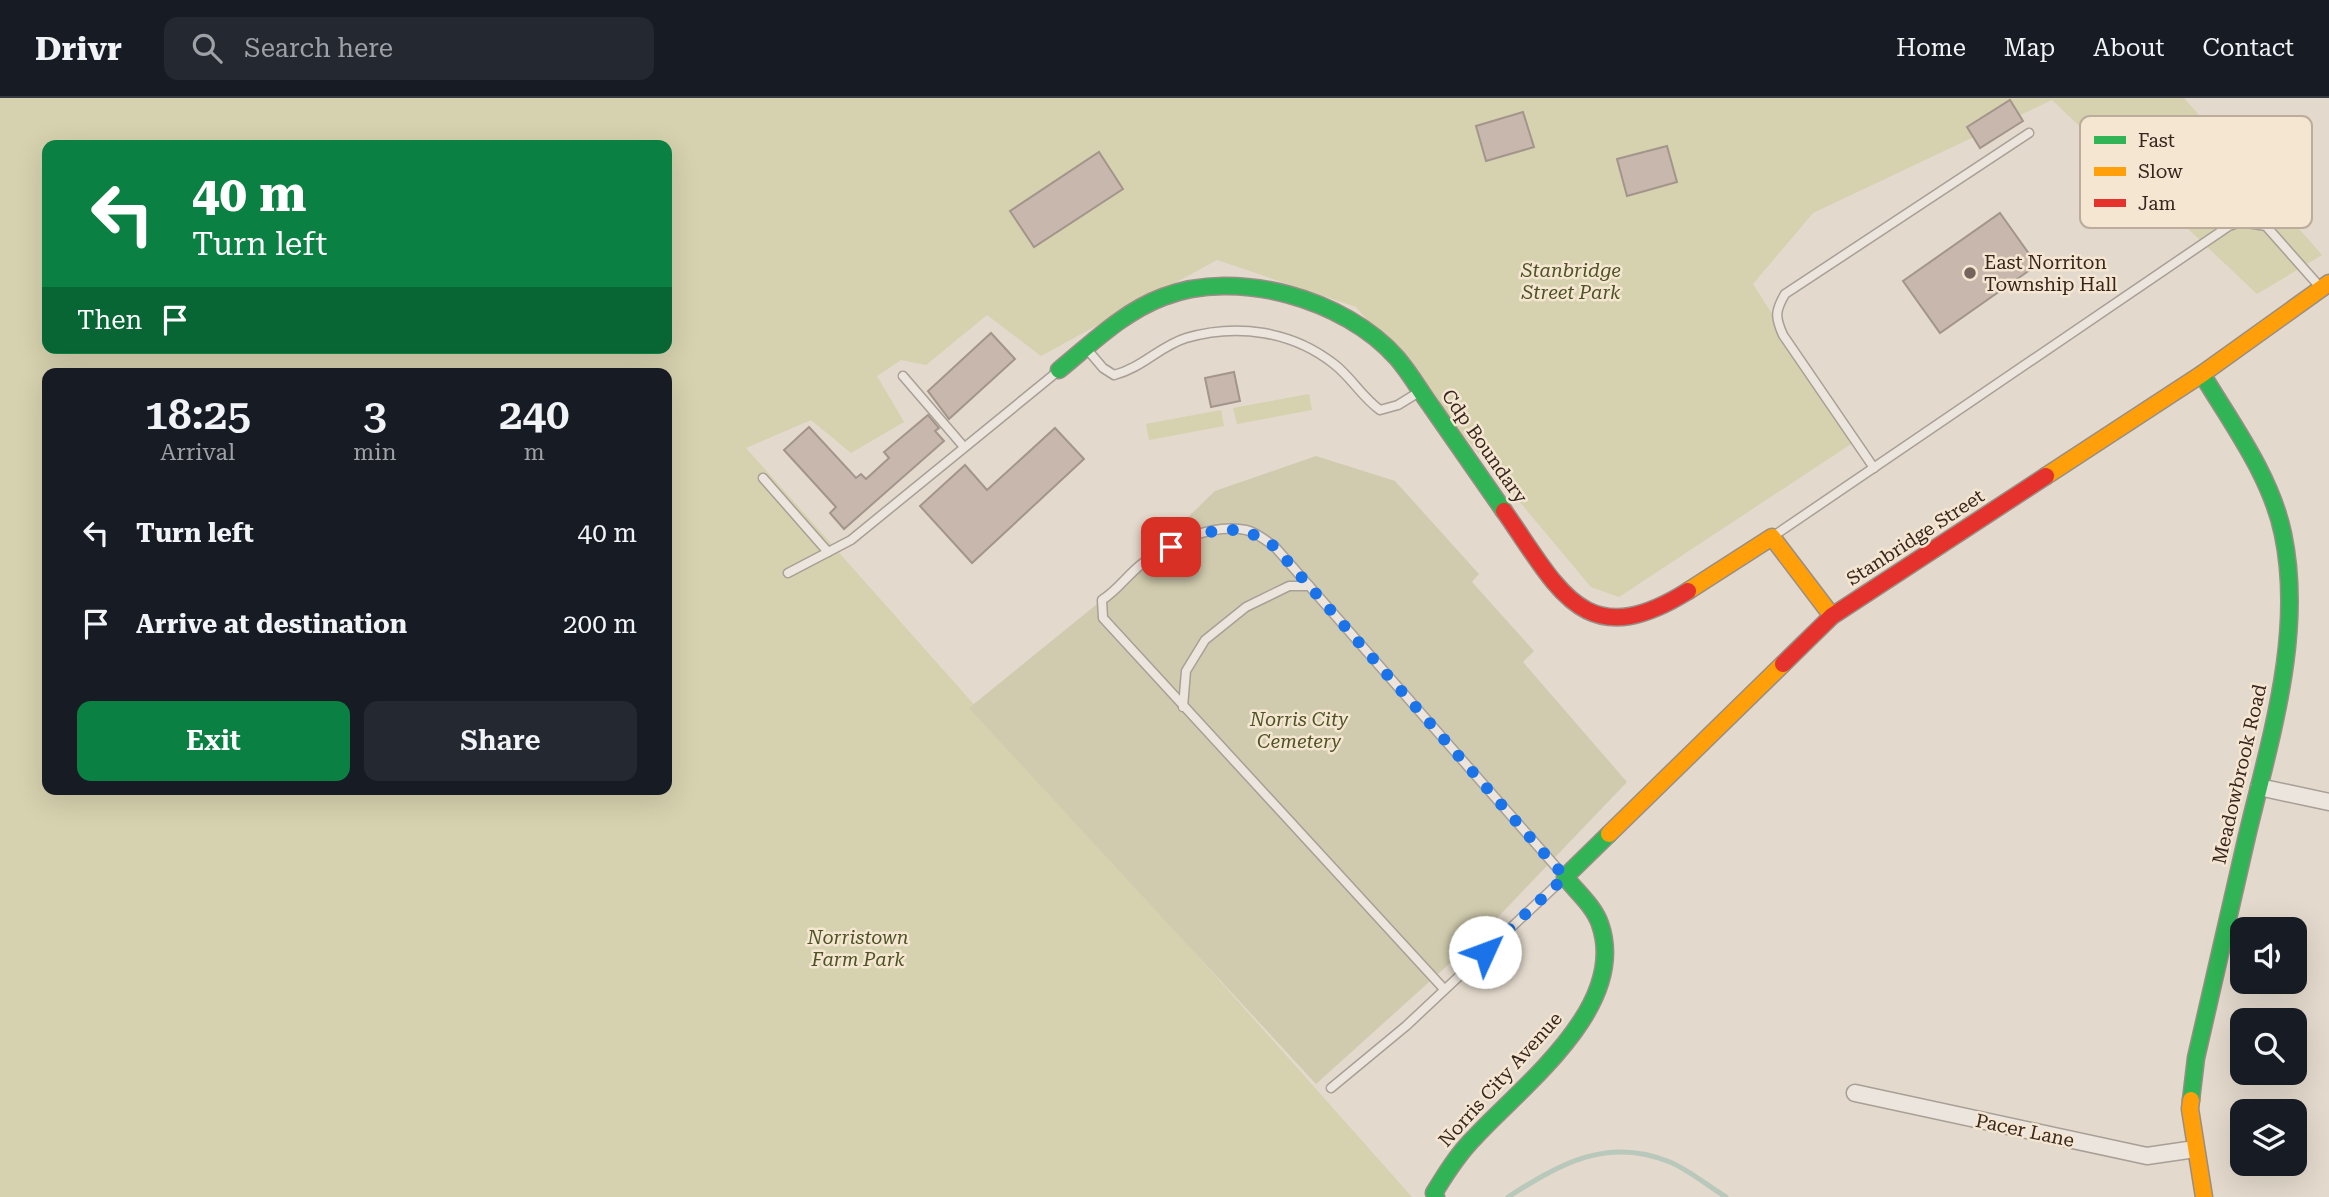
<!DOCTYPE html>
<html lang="en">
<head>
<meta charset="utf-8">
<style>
	body { margin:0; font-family:"Roboto Serif",serif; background:#242831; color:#f1f3f6; height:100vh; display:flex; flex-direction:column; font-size:26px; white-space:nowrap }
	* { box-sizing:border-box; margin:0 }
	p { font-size:23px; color:#9ea1a6 }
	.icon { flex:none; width:38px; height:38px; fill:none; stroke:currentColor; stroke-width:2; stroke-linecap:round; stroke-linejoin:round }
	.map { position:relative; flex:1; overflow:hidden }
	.details { position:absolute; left:42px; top:270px; width:630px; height:427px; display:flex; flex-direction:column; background:#171b24; border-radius:14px; box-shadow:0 7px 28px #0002 }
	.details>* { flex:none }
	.top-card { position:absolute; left:42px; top:42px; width:630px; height:214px; border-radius:14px; box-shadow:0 7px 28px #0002; background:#0b8043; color:#fff; overflow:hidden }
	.tools { position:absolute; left:2230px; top:819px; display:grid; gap:14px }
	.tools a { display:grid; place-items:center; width:77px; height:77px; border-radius:14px; background:#171b24; box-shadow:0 7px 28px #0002; font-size:35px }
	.pin { position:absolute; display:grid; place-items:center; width:60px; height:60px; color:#fff; margin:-30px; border-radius:14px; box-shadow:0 4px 10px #0006 }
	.me { position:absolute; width:77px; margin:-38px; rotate:47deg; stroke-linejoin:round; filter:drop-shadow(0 0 5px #0008) }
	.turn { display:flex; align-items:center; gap:24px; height:147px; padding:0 35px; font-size:32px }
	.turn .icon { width:91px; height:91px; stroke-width:2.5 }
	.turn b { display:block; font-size:49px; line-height:60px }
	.then { display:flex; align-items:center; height:66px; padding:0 35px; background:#0003; gap:14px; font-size:26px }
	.eta { display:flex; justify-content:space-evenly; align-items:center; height:119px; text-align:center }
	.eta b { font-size:42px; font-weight:600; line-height:49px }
	.cta { display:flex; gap:14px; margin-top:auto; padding:14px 35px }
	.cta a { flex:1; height:80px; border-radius:14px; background:#0b8043; color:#fff; font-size:28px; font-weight:600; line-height:80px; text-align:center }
	.cta a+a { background:#242831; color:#f1f3f6 }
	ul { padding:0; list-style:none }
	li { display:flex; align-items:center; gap:21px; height:91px; padding:0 35px }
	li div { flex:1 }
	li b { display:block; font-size:26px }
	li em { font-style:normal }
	header { display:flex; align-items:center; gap:42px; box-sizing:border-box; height:98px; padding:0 35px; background:#171b24; border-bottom:2px solid #363941 }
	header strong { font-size:33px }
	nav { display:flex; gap:38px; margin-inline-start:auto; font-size:24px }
	.search { width:490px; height:63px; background:#242831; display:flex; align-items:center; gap:18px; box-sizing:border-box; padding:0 24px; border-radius:14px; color:#9ea1a6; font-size:26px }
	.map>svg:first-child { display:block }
	.green { fill:#d6d1ae; fill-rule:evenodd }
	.cemetery { fill:#d0cbae }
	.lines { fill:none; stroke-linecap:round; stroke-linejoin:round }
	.stream { stroke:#b8c8bb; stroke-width:5 }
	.building { fill:#c7b7ad; stroke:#a3958b; stroke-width:2 }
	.lane-casing { stroke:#a89f96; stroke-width:11 }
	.street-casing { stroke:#a89f96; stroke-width:19 }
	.fast-casing { stroke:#988e85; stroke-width:19 }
	.slow-casing { stroke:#988e85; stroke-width:19 }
	.jam-casing { stroke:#988e85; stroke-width:19 }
	.lane { stroke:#ece5dd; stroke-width:8 }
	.street { stroke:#ece5dd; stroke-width:16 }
	.fast { stroke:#30b455; stroke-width:16 }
	.slow { stroke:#ff9f0a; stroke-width:16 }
	.jam { stroke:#e5322d; stroke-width:16 }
	.route { stroke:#1a73e8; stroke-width:12; stroke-dasharray:0 21.6 }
	.poi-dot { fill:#73655b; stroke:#f5e6d2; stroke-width:2.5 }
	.labels { text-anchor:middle; stroke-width:5; stroke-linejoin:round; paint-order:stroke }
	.poi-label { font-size:19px; fill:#37261e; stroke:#f5e6d2; text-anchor:start }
	.park-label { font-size:19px; font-style:italic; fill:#4e5325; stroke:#f5e6d2 }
	.street-label { font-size:19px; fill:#37261e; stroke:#f5e6d2 }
	.key { fill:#f5e6d2; stroke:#bcac9c; stroke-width:2 }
	.key-label { font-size:19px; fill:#37261e }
</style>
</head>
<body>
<header>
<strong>Drivr</strong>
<div class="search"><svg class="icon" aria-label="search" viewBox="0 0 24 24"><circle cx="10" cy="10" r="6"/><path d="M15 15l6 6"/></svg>Search here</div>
<nav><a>Home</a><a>Map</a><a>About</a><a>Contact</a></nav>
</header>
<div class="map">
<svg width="2329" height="1099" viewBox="0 0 2329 1099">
	<rect width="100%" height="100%" fill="#e3d9cc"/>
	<g class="green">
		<path d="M0 0H2184L2322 157 2257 196 2052 2 1813 115 1753 186 1854 344 1619 499 1591 489 1356 209 1217 162 1041 258 987 217 926 267 901 262 877 278 904 324 851 355 811 322 746 350 1412 1099H0ZM47 47H667V250H47ZM47 275H667V691H47Z"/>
		<polygon points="1309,296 1312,312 1237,326 1233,310"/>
		<polygon points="1221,312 1224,328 1149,342 1146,326"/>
	</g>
	<polygon class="cemetery" points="1316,358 1395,383 1479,476 1472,484 1534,553 1523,564 1627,684 1479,839 1316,986 969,610 1102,502 1215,393"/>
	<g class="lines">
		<path class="stream" d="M1508 1099C1560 1066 1607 1038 1670 1064 1689 1072 1708 1088 1726 1099"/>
	</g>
	<g class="building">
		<polygon points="2010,2 2023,23 1980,50 1967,29"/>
		<polygon points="1523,14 1534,49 1486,63 1476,28"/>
		<polygon points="1667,48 1677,84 1627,98 1617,61"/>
		<polygon points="1099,54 1123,91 1034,149 1010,113"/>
		<polygon points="2000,115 2037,167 1940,235 1903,183"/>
		<polygon points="991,235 1015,261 949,321 928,293"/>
		<polygon points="1234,274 1240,303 1211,309 1205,280"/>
		<polygon points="928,317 939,330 935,333 944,343 844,431 830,415 836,409 784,352 809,329 856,380 861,376 866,381 889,360 884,354"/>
		<polygon points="1055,330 1084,361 972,465 920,408 965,367 987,392"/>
	</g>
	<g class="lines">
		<g class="lane-casing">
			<g id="lane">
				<path d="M1086 250 1103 270 1114 277C1142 270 1160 248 1186 240 1237 225 1292 233 1334 266 1351 279 1362 299 1380 312L1398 307 1419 294"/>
				<polyline points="903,278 964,349"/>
				<path d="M1874 370 1783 237C1775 219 1775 213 1785 196L2029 35"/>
				<polyline points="763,380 828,454"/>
				<polyline points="1772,439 2229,128 2241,124 2266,128 2320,189"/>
				<polyline points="788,475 851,442 1057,274"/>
				<polyline points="1183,609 1186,573 1205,542 1246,509 1289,488 1309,488"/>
				<path d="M1331 990 1406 928 1565 779 1275 449C1267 443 1256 434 1246 432 1211 425 1170 445 1143 465 1128 476 1118 492 1102 502L1103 520 1444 891"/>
			</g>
		</g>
		<g class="street-casing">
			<g id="street">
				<polyline points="2259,689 2329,704"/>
				<polyline points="1855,995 2147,1058 2195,1051"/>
			</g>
		</g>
		<g class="fast-casing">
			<g id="fast">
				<path d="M1059 272C1091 246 1123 214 1163 199 1237 170 1345 201 1397 260 1410 275 1420 293 1431 308 1455 343 1480 378 1504 413"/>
				<path d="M2191 1002 2196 960C2213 886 2230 812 2247 738 2270 641 2304 536 2283 436 2271 378 2232 326 2202 276"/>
				<path d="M1436 1099 1434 1095C1446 1075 1458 1056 1475 1039 1523 987 1629 908 1600 826 1594 808 1576 793 1565 779L1609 736"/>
			</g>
		</g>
		<g class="slow-casing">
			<g id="slow">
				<polyline points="2046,378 2202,276 2329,185"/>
				<polyline points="1688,493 1772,439 1832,518"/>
				<polyline points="1609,736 1783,566"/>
				<polyline points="2191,1002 2190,1011 2204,1099"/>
			</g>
		</g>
		<g class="jam-casing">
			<g id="jam">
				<path d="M1504 413C1559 491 1584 558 1688 493"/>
				<polyline points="1783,566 1832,518 2046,378"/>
			</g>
		</g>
		<use href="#lane" class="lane"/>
		<use href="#street" class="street"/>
		<use href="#fast" class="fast"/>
		<use href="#slow" class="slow"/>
		<use href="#jam" class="jam"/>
	</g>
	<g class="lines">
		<path class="route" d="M1171 449C1208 431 1239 422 1275 449L1565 779 1485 854"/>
	</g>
	<circle class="poi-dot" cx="1970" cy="175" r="7"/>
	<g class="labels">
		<g class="poi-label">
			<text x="1984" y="171">East Norriton<tspan x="1984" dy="22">Township Hall</tspan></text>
		</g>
		<g class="park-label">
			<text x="1571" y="179">Stanbridge<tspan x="1571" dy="22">Street Park</tspan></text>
			<text x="1299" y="628">Norris City<tspan x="1299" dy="22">Cemetery</tspan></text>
			<text x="858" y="846">Norristown<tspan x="858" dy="22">Farm Park</tspan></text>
		</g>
		<g class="street-label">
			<text transform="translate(1485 348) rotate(55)" y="7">Cdp Boundary</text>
			<text transform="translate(1915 439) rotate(-33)" y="7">Stanbridge Street</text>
			<text transform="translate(2239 676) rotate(-77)" y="7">Meadowbrook Road</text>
			<text transform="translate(1500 981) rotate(-48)" y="7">Norris City Avenue</text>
			<text transform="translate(2025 1032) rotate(12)" y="7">Pacer Lane</text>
		</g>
	</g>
	<rect x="2080" y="18" width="232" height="112" rx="10" class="key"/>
	<rect x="2094" y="38" width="32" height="8" fill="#30b455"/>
	<rect x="2094" y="69" width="32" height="9" fill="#ff9f0a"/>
	<rect x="2094" y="101" width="32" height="8" fill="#e5322d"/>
	<g class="key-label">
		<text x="2138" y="49">Fast</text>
		<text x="2138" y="80">Slow</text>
		<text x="2138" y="112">Jam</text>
	</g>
</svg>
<div class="tools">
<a><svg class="icon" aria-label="sound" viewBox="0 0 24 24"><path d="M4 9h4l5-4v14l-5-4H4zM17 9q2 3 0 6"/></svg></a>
<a><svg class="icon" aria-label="search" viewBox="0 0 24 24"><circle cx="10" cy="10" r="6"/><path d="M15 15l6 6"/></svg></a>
<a><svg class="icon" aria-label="layers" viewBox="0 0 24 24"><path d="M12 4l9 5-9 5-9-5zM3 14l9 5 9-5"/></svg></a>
</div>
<div class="pin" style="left:1171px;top:449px;background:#d93025"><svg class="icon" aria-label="arrive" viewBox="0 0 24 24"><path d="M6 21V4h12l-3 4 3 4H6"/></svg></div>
<svg class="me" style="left:1485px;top:854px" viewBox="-20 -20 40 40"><circle r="19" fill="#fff"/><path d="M0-13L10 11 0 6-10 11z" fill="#1a73e8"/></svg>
<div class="top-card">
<div class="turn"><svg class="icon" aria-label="left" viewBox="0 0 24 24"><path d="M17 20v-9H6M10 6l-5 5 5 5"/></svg><div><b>40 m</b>Turn left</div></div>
<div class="then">Then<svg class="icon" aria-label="arrive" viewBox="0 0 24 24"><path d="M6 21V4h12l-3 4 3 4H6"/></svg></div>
</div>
<section class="details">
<div class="eta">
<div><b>18:25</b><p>Arrival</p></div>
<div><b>3</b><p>min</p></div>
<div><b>240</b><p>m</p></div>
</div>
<ul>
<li><svg class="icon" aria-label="left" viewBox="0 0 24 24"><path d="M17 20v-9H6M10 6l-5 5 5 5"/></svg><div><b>Turn left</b></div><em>40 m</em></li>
<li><svg class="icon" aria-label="arrive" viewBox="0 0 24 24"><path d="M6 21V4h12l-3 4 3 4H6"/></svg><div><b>Arrive at destination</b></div><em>200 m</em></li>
</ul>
<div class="cta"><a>Exit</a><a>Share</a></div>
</section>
</div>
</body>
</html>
